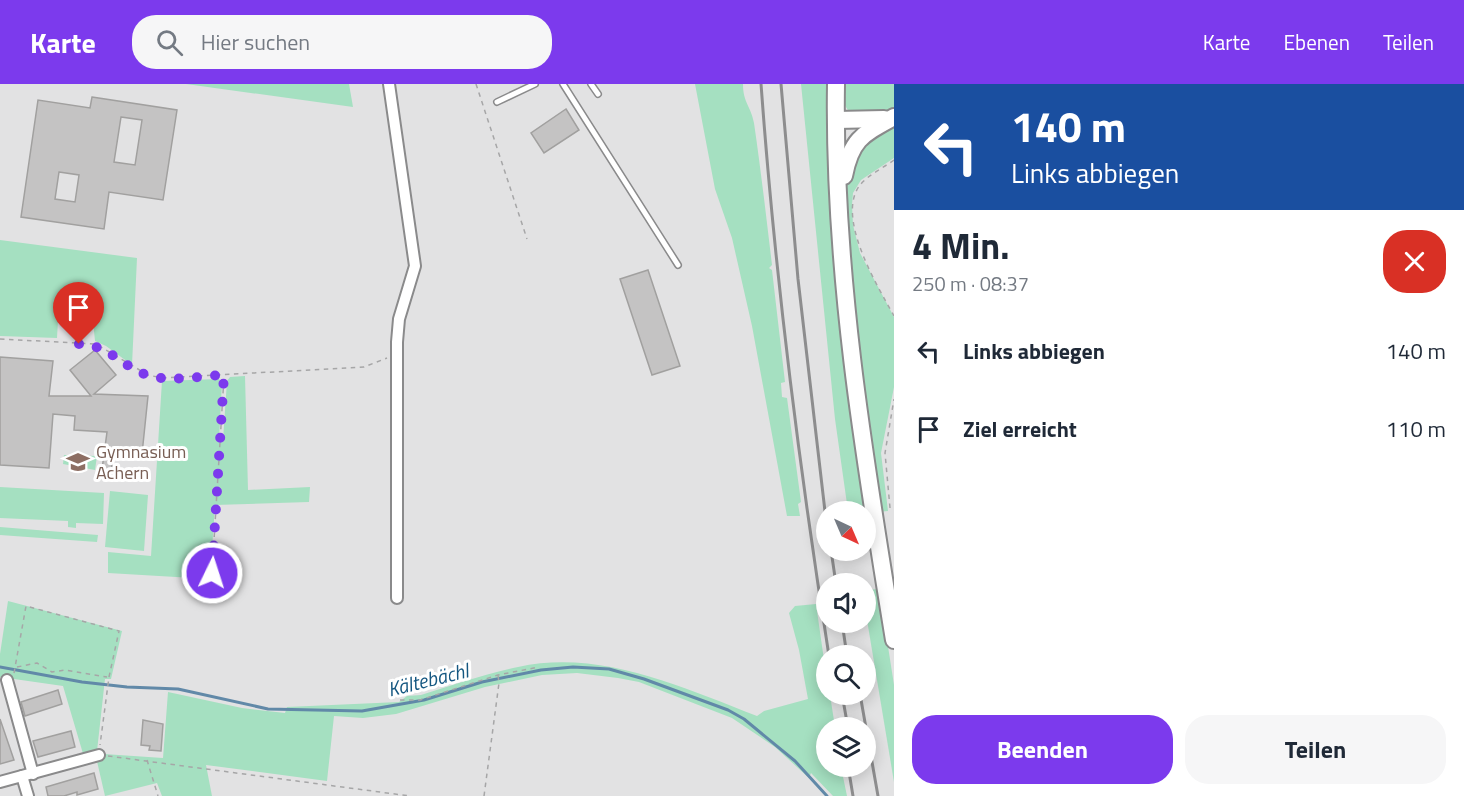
<!DOCTYPE html>
<html lang="de">
<head>
<meta charset="utf-8">
<style>
	body { margin:0; font-family:"Titillium Web",sans-serif; background:#f6f6f7; color:#1f2937; height:100vh; display:flex; flex-direction:column; font-size:22px; white-space:nowrap }
	* { box-sizing:border-box; margin:0 }
	p { font-size:20px; color:#747a83 }
	.icon { flex:none; width:33px; height:33px; fill:none; stroke:currentColor; stroke-width:2; stroke-linecap:round; stroke-linejoin:round }
	.map { position:relative; flex:1; overflow:hidden }
	.sheet { display:flex; flex-direction:column; background:#fff; width:570px }
	.sheet>* { flex:none }
	.top-card { background:#1a4fa0; color:#fff; overflow:hidden }
	.needle { width:39px; rotate:136deg }
	.tools { position:absolute; left:816px; top:417px; display:grid; gap:12px }
	.tools a { display:grid; place-items:center; width:60px; height:60px; border-radius:50%; background:#fff; box-shadow:0 3px 15px #0003; font-size:30px }
	.pin { position:absolute; display:grid; place-items:center; width:51px; height:51px; color:#fff; margin:-62px -26px; border-radius:50% 50% 50% 0; rotate:-45deg; box-shadow:0 0 6px #0007 }
	.pin .icon { rotate:45deg }
	.me { position:absolute; width:66px; margin:-33px; rotate:4deg; stroke-linejoin:round; filter:drop-shadow(0 0 4px #0008) }
	.turn { display:flex; align-items:center; gap:21px; height:126px; padding:0 18px; font-size:27px }
	.turn .icon { width:78px; height:78px; stroke-width:2.5 }
	.turn b { display:block; font-size:42px; line-height:51px }
	.round { display:grid; place-items:center; flex:none; width:63px; height:63px; border-radius:24px; background:#f6f6f7 }
	.overview { display:flex; align-items:center; justify-content:space-between; height:102px; padding:0 18px }
	h1 { font-size:36px; font-weight:700; line-height:45px }
	.action { display:flex; gap:12px; margin-top:auto; padding:12px 18px }
	.action a { flex:1; height:69px; border-radius:24px; background:#7c3aed; color:#fff; font-size:24px; font-weight:700; line-height:69px; text-align:center }
	.action a+a { background:#f6f6f7; color:#1f2937 }
	ul { padding:0; list-style:none }
	li { display:flex; align-items:center; gap:18px; height:78px; padding:0 18px }
	li div { flex:1 }
	li b { display:block; font-size:22px }
	li em { font-style:normal }
	header { display:flex; align-items:center; gap:36px; box-sizing:border-box; height:84px; padding:0 30px; background:#7c3aed; color:#fff }
	header strong { font-size:28px }
	nav { display:flex; gap:33px; margin-inline-start:auto; font-size:21px }
	.search { width:420px; height:54px; background:#f6f6f7; display:flex; align-items:center; gap:15px; box-sizing:border-box; padding:0 21px; border-radius:24px; color:#747a83; font-size:22px }
	main { display:flex; flex:1; min-height:0 }
	.map>svg:first-child { display:block }
	.green { fill:#a5e0c1 }
	.lines { fill:none; stroke-linecap:round; stroke-linejoin:round }
	.stream { stroke:#6189a8; stroke-width:3 }
	.building { fill:#c4c3c3; stroke:#a1a09f; stroke-width:1.5; fill-rule:evenodd }
	.lane-casing { stroke:#8a8a8b; stroke-width:8 }
	.street-casing { stroke:#8a8a8b; stroke-width:14 }
	.primary-casing { stroke:#8a8a8b; stroke-width:20 }
	.path { stroke:#a6a6a7; stroke-width:1.5; stroke-dasharray:4.5 4.5; stroke-linecap:butt }
	.lane { stroke:#fff; stroke-width:5 }
	.street { stroke:#fff; stroke-width:10 }
	.primary { stroke:#fff; stroke-width:16 }
	.rail { stroke:#8d8d8e; stroke-width:3 }
	.route { stroke:#7c3aed; stroke-width:10; stroke-dasharray:0 18 }
	.labels { text-anchor:middle; stroke-width:6; stroke-linejoin:round; paint-order:stroke }
	.education-label { font-size:18px; fill:#785e54; stroke:#fff; text-anchor:start }
	.water-label { font-size:20px; font-style:italic; fill:#155781; stroke:#fff }
</style>
</head>
<body>
<header>
<strong>Karte</strong>
<div class="search"><svg class="icon" aria-label="search" viewBox="0 0 24 24"><circle cx="10" cy="10" r="6"/><path d="M15 15l6 6"/></svg>Hier suchen</div>
<nav><a>Karte</a><a>Ebenen</a><a>Teilen</a></nav>
</header>
<main>
<div class="map">
<svg width="894" height="712" viewBox="0 0 894 712">
	<rect width="100%" height="100%" fill="#e2e2e3"/>
	<g class="green">
		<polygon points="186,0 349,0 353,23"/>
		<path d="M695 0H743C743 19 751 22 754 39 761 87 766 131 772 181L769 184 772 186 785 298 781 299 782 313 787 314 801 418 798 420 800 432H787L752 242 732 154 715 105Z"/>
		<path d="M801 0H827C828 143 849 285 866 428L848 427 835 335Z"/>
		<polygon points="844,0 894,0 894,24 877,29 849,28 843,18"/>
		<polygon points="894,39 894,74 861,96 853,109 852,121 853,141 860,169 894,233 894,303 881,369 888,427 878,428 868,360 844,124 847,96 854,65"/>
		<polygon points="0,156 137,174 132,281 106,262 95,257 93,237 58,236 57,254 0,252"/>
		<polygon points="245,292 248,406 310,403 309,418 215,421 210,495 108,489 108,468 151,472 162,297 219,295 222,299 219,355 223,356 227,297 230,293"/>
		<polygon points="64,371 97,372 95,386 63,380"/>
		<polygon points="0,403 104,409 103,440 76,439 76,444 68,443 68,437 0,434"/>
		<polygon points="110,407 148,411 144,467 105,463"/>
		<polygon points="0,443 98,451 97,458 0,451"/>
		<polygon points="879,505 894,601 894,698 866,530 866,506"/>
		<polygon points="8,517 122,547 111,595 105,595 97,667 84,673 63,602 0,593 0,570"/>
		<path d="M816 520 826 590V610L830 611 835 643 826 644V682L841 683 847 712H833L811 689 809 694 775 663 732 634 639 598 618 594 577 589 542 591 485 603 396 630 363 634 334 632 327 697 206 681 212 712H162L157 699 105 712 96 673 104 670 163 674 168 608 242 624 285 629 287 623 399 618 407 612 421 611C453 601 485 590 518 583 601 565 681 603 757 632L764 627 808 615 799 566 789 529 795 522Z"/>
	</g>
	<g class="lines">
		<polyline class="stream" points="0,583 82,598 127,603 178,605 268,625 362,627 424,616 482,598 541,586 573,583 609,585 644,595 728,626 744,635 795,677 827,712"/>
	</g>
	<g class="building">
		<path d="M92 13 177 26 163 116 109 108 104 145 21 133 38 16 90 24ZM121 33 142 36 135 81 114 78ZM59 88 79 91 75 118 55 115Z"/>
		<polygon points="566,25 579,46 544,69 531,49"/>
		<polygon points="648,186 680,282 652,291 620,195"/>
		<polygon points="95,266 116,291 94,310 148,312 142,370 113,367 111,393 101,393 107,348 74,346 75,332 53,330 49,384 0,381 0,273 53,277 49,312 91,312 70,286"/>
		<polygon points="58,606 62,620 25,632 21,618"/>
		<polygon points="0,635 14,676 0,680"/>
		<polygon points="143,636 163,640 161,667 149,666 150,662 141,661"/>
		<polygon points="71,647 75,663 38,673 33,657"/>
		<polygon points="94,689 98,705 77,711 77,708 64,712 48,712 46,703"/>
	</g>
	<g class="lines">
		<g class="lane-casing">
			<g id="lane">
				<polyline points="563,0 678,181"/>
				<polyline points="591,0 598,10"/>
				<polyline points="497,18 535,0"/>
			</g>
		</g>
		<g class="street-casing">
			<g id="street">
				<polyline points="389,0 415,182 399,235 397,258 397,514"/>
				<polyline points="7,596 33,690"/>
				<polyline points="22,692 28,712"/>
				<polyline points="0,698 99,671"/>
			</g>
		</g>
		<g class="primary-casing">
			<g id="primary">
				<path d="M836 0C833 186 864 373 894 556"/>
				<polyline points="836,36 884,35"/>
				<path d="M844 92C851 55 863 50 894 33"/>
			</g>
		</g>
		<g class="path">
			<polyline points="476,0 527,155"/>
			<path d="M894 76C883 84 868 91 860 101 835 133 878 203 894 232"/>
			<polyline points="0,255 96,260 148,291 162,294 364,283 387,274"/>
			<polyline points="890,424 885,369 894,315"/>
			<polyline points="212,489 224,293"/>
			<polyline points="17,583 37,579 52,588 65,586 107,593"/>
			<polyline points="14,589 26,522 119,547 109,593 100,661"/>
			<polyline points="400,616 420,616 498,591 539,583"/>
			<polyline points="108,672 410,712"/>
			<polyline points="147,676 158,712"/>
			<polyline points="484,712 499,599 498,591"/>
		</g>
		<use href="#lane" class="lane"/>
		<use href="#street" class="street"/>
		<use href="#primary" class="primary"/>
		<g class="rail">
			<path d="M761 0C775 192 799 382 829 572"/>
			<polyline points="781,0 798,195 826,436"/>
			<polyline points="831,466 836,500"/>
			<polyline points="842,538 847,572"/>
			<polyline points="842,610 848,644"/>
			<polyline points="860,610 878,712"/>
			<polyline points="848,682 853,712"/>
		</g>
	</g>
	<g class="lines">
		<path class="route" d="M79 260C108 260 123 284 150 292 172 298 201 292 224 291L212 489"/>
	</g>
	<defs>
		<g id="school-bare" transform="scale(1.8)"><path d="M0-5L7-2L0 1L-7-2ZM-4 1L0 2.5L4 1V4Q0 6-4 4Z" fill="#8d6e63" stroke="#fff" stroke-width="2.5" paint-order="stroke"/></g>
	</defs>
	<g fill-rule="evenodd">
		<use href="#school-bare" x="78" y="378"/>
	</g>
	<g class="labels">
		<g class="education-label">
			<text x="96" y="374">Gymnasium<tspan x="96" dy="21">Achern</tspan></text>
		</g>
		<g class="water-label">
			<text transform="translate(428 596) rotate(-14)" y="7">Kältebächl</text>
		</g>
	</g>
</svg>
<div class="tools">
<a><svg class="needle" viewBox="-14 -14 28 28"><path d="M0-13l5 13h-10z" fill="#e53935"/><path d="M0 13l5-13h-10z" fill="#747a83"/></svg></a>
<a><svg class="icon" aria-label="sound" viewBox="0 0 24 24"><path d="M4 9h4l5-4v14l-5-4H4zM17 9q2 3 0 6"/></svg></a>
<a><svg class="icon" aria-label="search" viewBox="0 0 24 24"><circle cx="10" cy="10" r="6"/><path d="M15 15l6 6"/></svg></a>
<a><svg class="icon" aria-label="layers" viewBox="0 0 24 24"><path d="M12 4l9 5-9 5-9-5zM3 14l9 5 9-5"/></svg></a>
</div>
<div class="pin" style="left:79px;top:260px;background:#d93025"><svg class="icon" aria-label="arrive" viewBox="0 0 24 24"><path d="M6 21V4h12l-3 4 3 4H6"/></svg></div>
<svg class="me" style="left:212px;top:489px" viewBox="-20 -20 40 40"><circle r="17" fill="#7c3aed" stroke="#fff" stroke-width="3"/><path d="M0-11L8 9 0 5-8 9z" fill="#fff"/></svg>
</div>
<section class="sheet">
<div class="top-card">
<div class="turn"><svg class="icon" aria-label="left" viewBox="0 0 24 24"><path d="M17 20v-9H6M10 6l-5 5 5 5"/></svg><div><b>140 m</b>Links abbiegen</div></div>
</div>
<div class="overview"><div><h1>4 Min.</h1><p>250 m · 08:37</p></div><a class="round" style="background:#d93025;color:#fff"><svg class="icon" aria-label="close" viewBox="0 0 24 24"><path d="M6 6l12 12M18 6L6 18"/></svg></a></div>
<ul>
<li><svg class="icon" aria-label="left" viewBox="0 0 24 24"><path d="M17 20v-9H6M10 6l-5 5 5 5"/></svg><div><b>Links abbiegen</b></div><em>140 m</em></li>
<li><svg class="icon" aria-label="arrive" viewBox="0 0 24 24"><path d="M6 21V4h12l-3 4 3 4H6"/></svg><div><b>Ziel erreicht</b></div><em>110 m</em></li>
</ul>
<div class="action"><a>Beenden</a><a>Teilen</a></div>
</section>
</main>
</body>
</html>
